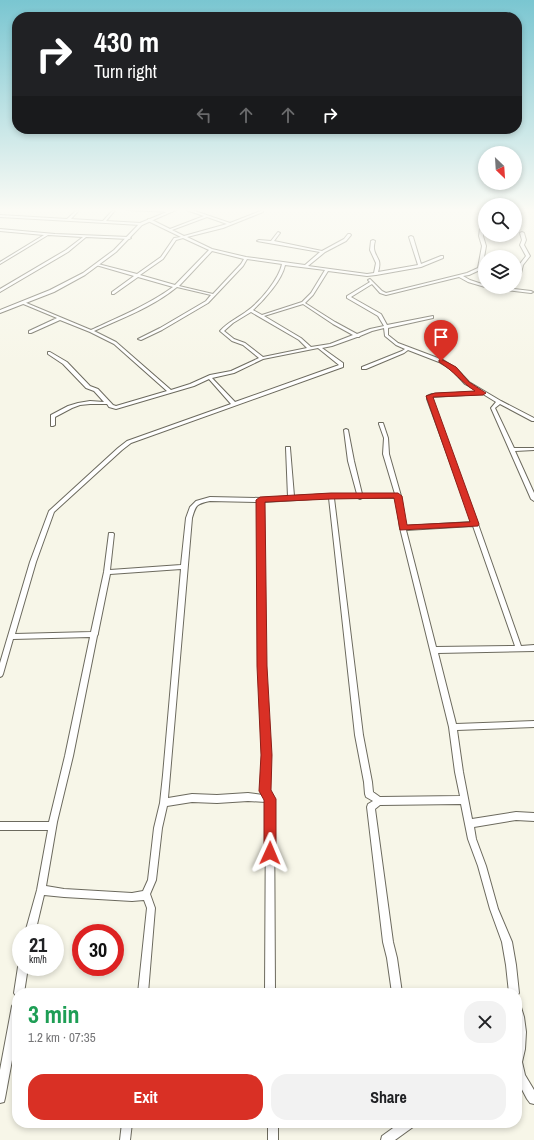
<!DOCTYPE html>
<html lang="en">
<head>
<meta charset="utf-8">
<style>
	body { margin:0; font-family:"Archivo Narrow",sans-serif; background:#f2f2f2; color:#202124; height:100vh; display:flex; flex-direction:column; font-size:15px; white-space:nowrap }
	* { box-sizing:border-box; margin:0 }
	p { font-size:13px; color:#757577 }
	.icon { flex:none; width:22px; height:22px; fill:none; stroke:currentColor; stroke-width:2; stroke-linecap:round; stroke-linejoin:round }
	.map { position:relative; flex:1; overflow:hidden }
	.panel { position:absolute; left:12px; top:988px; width:510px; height:140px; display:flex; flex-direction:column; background:#fff; border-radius:16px; box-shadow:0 2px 6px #0003 }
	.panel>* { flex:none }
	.banner { position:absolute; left:12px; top:12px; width:510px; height:122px; border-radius:16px; box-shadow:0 2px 6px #0003; background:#202124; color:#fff; overflow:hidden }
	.needle { width:26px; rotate:155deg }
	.tools { position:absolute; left:478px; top:146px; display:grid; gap:8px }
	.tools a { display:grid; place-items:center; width:44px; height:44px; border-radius:50%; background:#fff; box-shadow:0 2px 6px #0003; font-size:20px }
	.speed { position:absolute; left:12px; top:924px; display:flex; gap:8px; font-size:20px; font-weight:700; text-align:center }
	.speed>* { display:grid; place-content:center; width:52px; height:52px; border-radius:50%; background:#fff; box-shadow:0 2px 6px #0003; line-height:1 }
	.speed small { font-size:10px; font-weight:400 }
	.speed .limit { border:6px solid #d22; background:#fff; color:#111 }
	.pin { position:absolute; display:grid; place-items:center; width:34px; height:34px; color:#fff; margin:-41px -17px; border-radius:50% 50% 50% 0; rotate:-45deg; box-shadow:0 0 4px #0007 }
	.pin .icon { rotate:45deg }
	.me { position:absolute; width:44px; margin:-22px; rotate:1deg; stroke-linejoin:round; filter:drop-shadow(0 0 3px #0008) }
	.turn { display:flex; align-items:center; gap:14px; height:84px; padding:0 16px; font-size:18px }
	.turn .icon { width:52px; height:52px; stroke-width:2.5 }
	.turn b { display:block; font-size:28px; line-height:34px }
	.lanes { display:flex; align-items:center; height:38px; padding:0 16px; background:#0003; justify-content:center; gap:20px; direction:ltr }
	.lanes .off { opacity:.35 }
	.round { display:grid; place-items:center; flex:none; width:42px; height:42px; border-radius:16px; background:#f2f2f2 }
	.head { display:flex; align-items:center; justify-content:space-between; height:68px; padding:0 16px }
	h1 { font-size:24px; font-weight:800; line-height:30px; color:#1e9e55 }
	.primary-button { display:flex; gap:8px; margin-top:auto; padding:8px 16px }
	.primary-button a { flex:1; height:46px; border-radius:16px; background:#d93025; color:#fff; font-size:16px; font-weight:800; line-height:46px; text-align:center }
	.primary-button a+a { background:#f2f2f2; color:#202124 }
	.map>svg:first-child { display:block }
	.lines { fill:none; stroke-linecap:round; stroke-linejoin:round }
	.minor-casing { stroke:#6c6a5e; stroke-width:2 }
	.tertiary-casing { stroke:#6c6a5e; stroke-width:2 }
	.minor { fill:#fff; fill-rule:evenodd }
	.tertiary { fill:#fff; fill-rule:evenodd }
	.route { fill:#d93025; stroke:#8d1f18 }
</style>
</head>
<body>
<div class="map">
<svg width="534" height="1140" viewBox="0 0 534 1140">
	<rect width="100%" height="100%" fill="#f7f6e8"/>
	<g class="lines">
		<g class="minor-casing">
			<g id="minor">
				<polygon points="78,209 80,209 71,219 103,221 114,209 116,209 106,221 141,223 143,224 141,225 0,217 0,215 67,219"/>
				<polygon points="126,209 172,210 173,211 172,212 127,210"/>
				<path d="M186 209H189L230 223 263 210V212L223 228 187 237 212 249 246 257 305 265 320 252 257 241 259 240 271 241 278 232 280 233 274 241 322 251 344 239 348 234H350L351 235 346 241 325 252 308 266 367 274 374 273 376 263 370 250 371 241 373 240 375 241C372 250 376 254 379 261 380 265 379 269 378 272L418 265 409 237 411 236 413 237 421 264 441 256H443V258L421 267 376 275 367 276 328 271 313 295 305 303 335 322 357 334 370 329 384 326 378 316 347 298V296L370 282 368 280 370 279 382 291 386 293 467 273 478 268 482 246 479 236 480 229 482 228 484 229 483 236 486 246 482 269 469 275 463 276 470 280 485 285V287L468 282 459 277 386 295 380 293 372 284 351 297 381 314 387 325 433 316V318L388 328V335L398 343 443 360 456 368 469 382 501 401 534 418V421H532L500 404 495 408 514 448H534V450L515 451 534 493V501L531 499 491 408 496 402 483 394 431 397V399L478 524 521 646 534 645V651L438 653 456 724 534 721V727L457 730 463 772 472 819 516 812 534 813V821L516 820 474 827 476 839 486 866 498 909 512 942 516 965 519 993 517 996V993H509L506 965 502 942 490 909 478 866 468 839 461 804 380 805 375 809 393 942 397 958 402 993H392L387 958 383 942 367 807 368 804 373 801 366 797 365 794 364 782 355 735 329 498 264 502 265 666 270 755 269 790 274 799 275 993H265L266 802 248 801 217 803 192 802 167 806 162 828 156 880 150 894 155 908 148 993H138L147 908 144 900 132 901 64 897 44 895 35 933H25L37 890 48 830H0V822H49L65 756 90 637 13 639 3 674 2 676 0 677V663L30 562 49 511 118 448 127 441 231 404 209 379 194 386 116 409 109 407 107 404H90L80 405 72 408 55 417V425L53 426H51V415L68 406 78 403 90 401 104 402 94 391 86 388 63 364 48 354V352H50L67 362 90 386 98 389 113 405 116 406 167 391 114 344 90 332 60 320 31 333H29V331L57 318 21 303 24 302 91 330C119 317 148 305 173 287L138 277 114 294H112V292L134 276 96 265 98 264 137 274 161 257 174 238 181 237 148 221V219H150L170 229 204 216 186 210ZM207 217 227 224 184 236 172 230ZM183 238 209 250 175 285 140 275 163 259 176 240ZM212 251 244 259 241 264 213 294 179 286ZM247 259 282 264C279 279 260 302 247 311 238 318 228 322 220 331L232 341 243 345 259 358 231 371 210 375 190 384 171 390 116 342 94 331C122 318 153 307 177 287L211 295 206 301 160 328 138 339 141 340 162 330 208 303 243 266ZM285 265 325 270 311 293 302 302 262 315 253 310C265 299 282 280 285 265ZM303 304 333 324 353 335 330 344 311 347 301 338 264 316ZM251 312 299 340 307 348 263 357 245 343 234 339 224 331 233 323ZM384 328 385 336 396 345 405 349 402 351 362 367V369H366L404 353 408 350 439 362 452 370 465 384 479 392 432 394 427 396V399L472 522 405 526 401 496 389 454 388 438 383 423H379V424L384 438 383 454 395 494H362L354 461 348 430 346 429 344 430 348 461 357 494H331L294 496 290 448V447H286V448L288 497 261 498 210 497 196 501 190 507 186 518 181 565 110 570 114 534 113 533H109L104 572 91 632 15 634 36 562 54 512 122 450 131 443 343 367V363L322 348 332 346 357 337H359L360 336 372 331ZM318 348 339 365 235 402 212 378 234 373 263 359ZM334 498H358L360 499 362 498H396L400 528 449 727 455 772 460 796 380 797 373 792 372 782 363 735ZM210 501 258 502 259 666 262 755 261 791 263 795 248 793 217 795 192 794 168 798 192 518C196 505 196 504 210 501ZM473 526 515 646 436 647 406 530ZM181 569 163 775 160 803 154 828 148 880 143 891 132 893 64 889 46 886 57 822 73 756 97 636 98 634V633L110 574Z"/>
				<polygon points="0,229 55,234 129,237 131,238 129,239 86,237 68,252 0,292 0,289 66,250 83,237 48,235 0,264 0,262 44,235 0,231"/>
				<polygon points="522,232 524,233 526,240 524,245 530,256 523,265 521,273 515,274 515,272 518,271 519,265 526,256 520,245 522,240 520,233"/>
				<polygon points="487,287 498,287 531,291 533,292 531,293 489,288"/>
				<polygon points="21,963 21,967 28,967 24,993 17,993 17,997 16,996 14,993 18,967 20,964"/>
				<polygon points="17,1001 17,1033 5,1098 4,1102 0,1103 0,1070 12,1006 14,1003"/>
				<polygon points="517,1002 520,1004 524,1017 526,1032 525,1049 522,1062 525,1075 534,1090 534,1104 530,1103 527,1099 517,1080"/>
				<polygon points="122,1123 132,1123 130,1140 120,1140"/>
				<rect x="268" y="1123" width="10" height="17"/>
				<polygon points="400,1123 414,1123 413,1127 395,1140 381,1140 382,1136"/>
			</g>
		</g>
		<g class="tertiary-casing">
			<polygon id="tertiary" points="174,209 178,209 142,225 116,252 85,275 54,292 0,313 0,310 50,290 83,273 114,250 140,223"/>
		</g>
		<use href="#minor" class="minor"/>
		<use href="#tertiary" class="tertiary"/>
	</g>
	<linearGradient id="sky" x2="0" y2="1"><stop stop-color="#7ac6d1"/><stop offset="0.57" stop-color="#fbfbf5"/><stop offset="1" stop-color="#fbfbf5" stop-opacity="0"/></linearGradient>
	<rect width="534" height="368" fill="url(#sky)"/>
	<path class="route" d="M441 359 456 367 469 382 486 393 483 395 433 397 479 524 478 526 400 530 394 498 331 499 265 502 267 666 272 755 271 790 276 799V853L275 858 270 860 266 858 264 853V800L259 791 261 755 257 666 256 500 260 497 331 493H398L402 496 407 525 470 522 426 396 435 393 475 391C461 382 454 371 439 362V360Z"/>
</svg>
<div class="tools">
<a><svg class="needle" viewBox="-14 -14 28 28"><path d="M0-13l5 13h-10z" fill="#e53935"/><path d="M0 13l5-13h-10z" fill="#757577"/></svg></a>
<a><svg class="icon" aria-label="search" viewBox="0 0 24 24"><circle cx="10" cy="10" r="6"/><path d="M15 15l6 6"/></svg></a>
<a><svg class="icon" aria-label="layers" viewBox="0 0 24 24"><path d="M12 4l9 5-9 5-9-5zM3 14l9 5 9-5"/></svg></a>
</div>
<div class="speed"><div>21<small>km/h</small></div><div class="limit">30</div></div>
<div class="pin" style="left:441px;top:361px;background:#d93025"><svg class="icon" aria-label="arrive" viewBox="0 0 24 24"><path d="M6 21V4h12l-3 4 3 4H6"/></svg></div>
<svg class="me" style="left:270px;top:853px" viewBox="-20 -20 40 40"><path d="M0-17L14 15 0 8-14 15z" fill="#d93025" stroke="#fff" stroke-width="4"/></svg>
<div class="banner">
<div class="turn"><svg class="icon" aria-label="right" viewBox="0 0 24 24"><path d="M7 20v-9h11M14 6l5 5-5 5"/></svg><div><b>430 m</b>Turn right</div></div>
<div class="lanes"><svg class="icon off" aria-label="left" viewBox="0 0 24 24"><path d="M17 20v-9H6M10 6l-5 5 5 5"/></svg><svg class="icon off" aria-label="ahead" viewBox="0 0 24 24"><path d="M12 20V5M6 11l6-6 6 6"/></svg><svg class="icon off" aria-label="ahead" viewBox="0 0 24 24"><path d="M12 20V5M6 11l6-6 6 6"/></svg><svg class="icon" aria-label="right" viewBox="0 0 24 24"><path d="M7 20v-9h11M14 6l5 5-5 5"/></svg></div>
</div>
<section class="panel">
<div class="head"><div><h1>3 min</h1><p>1.2 km · 07:35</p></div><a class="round"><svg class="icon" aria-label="close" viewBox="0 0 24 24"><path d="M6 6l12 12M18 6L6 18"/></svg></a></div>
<div class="primary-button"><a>Exit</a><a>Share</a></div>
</section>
</div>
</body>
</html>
